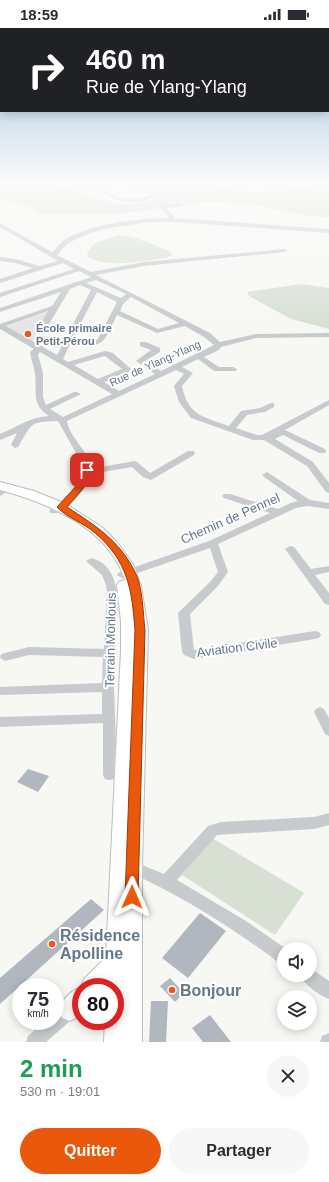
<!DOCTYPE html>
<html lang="fr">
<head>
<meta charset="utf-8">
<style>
	body { margin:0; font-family:Helvetica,sans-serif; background:#f7f7f7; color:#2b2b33; height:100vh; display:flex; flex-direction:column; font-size:15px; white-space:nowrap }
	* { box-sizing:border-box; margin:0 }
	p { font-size:13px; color:#7c7c81 }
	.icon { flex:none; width:22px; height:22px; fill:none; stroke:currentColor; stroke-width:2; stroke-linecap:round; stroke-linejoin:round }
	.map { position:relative; height:1014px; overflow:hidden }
	.details { display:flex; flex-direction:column; background:#fff; flex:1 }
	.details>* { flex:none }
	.hud { position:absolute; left:0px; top:0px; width:329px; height:84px; box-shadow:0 2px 10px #0003; background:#202124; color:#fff; overflow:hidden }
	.controls { position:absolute; left:277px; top:914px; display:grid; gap:8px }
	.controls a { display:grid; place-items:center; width:40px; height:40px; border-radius:50%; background:#fff; box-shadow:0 2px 10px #0003; font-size:20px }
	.speed { position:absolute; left:12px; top:950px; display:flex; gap:8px; font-size:20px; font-weight:700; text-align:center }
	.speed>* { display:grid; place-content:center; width:52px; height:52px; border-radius:50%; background:#fff; box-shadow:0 2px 10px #0003; line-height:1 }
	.speed small { font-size:10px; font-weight:400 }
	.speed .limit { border:6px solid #d22; background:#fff; color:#111 }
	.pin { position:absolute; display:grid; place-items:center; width:34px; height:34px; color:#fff; margin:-17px; border-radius:8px; box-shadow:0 2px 6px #0006 }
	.me { position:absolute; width:44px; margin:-22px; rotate:1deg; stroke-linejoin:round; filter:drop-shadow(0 0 3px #0008) }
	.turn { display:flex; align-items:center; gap:14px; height:84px; padding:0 20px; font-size:18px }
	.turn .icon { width:52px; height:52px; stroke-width:2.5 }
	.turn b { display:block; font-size:28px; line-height:34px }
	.round { display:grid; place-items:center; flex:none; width:42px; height:42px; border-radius:21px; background:#f7f7f7 }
	.overview { display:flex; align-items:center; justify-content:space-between; height:68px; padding:0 20px }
	h1 { font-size:24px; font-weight:800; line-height:30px; color:#1e9e55 }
	.action { display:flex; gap:8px; margin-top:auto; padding:8px 20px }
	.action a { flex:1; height:46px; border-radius:24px; background:#ea580c; color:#fff; font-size:16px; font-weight:800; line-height:46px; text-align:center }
	.action a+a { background:#f7f7f7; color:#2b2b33 }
	.status { display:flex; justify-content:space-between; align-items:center; height:28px; padding:0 20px; background:#fff; direction:ltr }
	.status svg { height:11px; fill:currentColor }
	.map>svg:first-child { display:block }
	.built { fill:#e5e6e5 }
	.green { fill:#d8e0d4 }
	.building { fill:#b0b7be }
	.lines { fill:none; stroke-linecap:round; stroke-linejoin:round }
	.highway-casing { stroke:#bbbec1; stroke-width:2 }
	.minor { fill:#c7cbce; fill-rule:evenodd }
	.highway { fill:#fff; fill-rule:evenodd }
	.route { fill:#ea580c; stroke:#983908 }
	.poi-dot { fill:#f35419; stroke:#fff; stroke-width:1.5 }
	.labels { text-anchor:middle; stroke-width:4; stroke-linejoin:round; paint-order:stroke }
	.far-poi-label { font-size:11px; font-weight:bold; fill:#647688; stroke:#fff; text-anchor:start }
	.far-street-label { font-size:11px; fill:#647688; stroke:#fff }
	.street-label { font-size:13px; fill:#647688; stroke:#fff }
	.near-poi-label { font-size:16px; font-weight:bold; fill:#647688; stroke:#fff; text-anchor:start }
</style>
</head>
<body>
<div class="status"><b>18:59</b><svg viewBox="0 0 49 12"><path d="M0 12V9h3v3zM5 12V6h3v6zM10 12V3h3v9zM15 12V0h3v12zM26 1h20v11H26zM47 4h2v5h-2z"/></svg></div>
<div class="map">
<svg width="329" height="1014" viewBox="0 0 329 1014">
	<rect width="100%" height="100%" fill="#f7f7f4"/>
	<polygon class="built" points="50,283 32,314 7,298"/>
	<g class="green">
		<path d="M0 155C14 155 30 153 43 155 80 161 120 189 158 169L156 166 136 163 133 160C154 154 183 153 205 156 219 157 230 163 244 164 272 166 301 159 329 155V189L308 188 250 176 215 174 190 175 164 178 154 182 112 186 36 185 33 180 0 170Z"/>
		<path d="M118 207C133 207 155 217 169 223L172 227 166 230C142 233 111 240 89 230L87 224 95 215Z"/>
		<polygon points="301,256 329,260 329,301 291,291 249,268 247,264"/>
		<polygon points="38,308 66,310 63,317 35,315"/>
		<polygon points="212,810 304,865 275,907 182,847"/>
	</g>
	<g class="building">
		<polygon points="28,741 49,748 38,764 17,754"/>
		<polygon points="91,871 104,882 0,976 0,950"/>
		<polygon points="200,885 226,903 188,950 162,930"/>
		<polygon points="170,950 184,965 175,974 160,958"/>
		<polygon points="151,973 168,973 166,1014 149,1014"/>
		<polygon points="210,987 231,1014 203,1014 192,1000"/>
	</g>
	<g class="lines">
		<g class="highway-casing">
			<path id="highway" d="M0 454 34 463 66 476 103 500 116 513 133 536 141 558 148 602 142 840V1014H104L105 993H115V959H81V987L70 993 62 990 59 982C63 971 70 963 81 959L84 951 106 929 121 623V594L117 557 119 554 125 552C109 500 48 475 0 462Z"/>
		</g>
		<g class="minor">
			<path d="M67 155H113L100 158C118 174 133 173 155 166L158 168 140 174H124L107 168 94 159Z"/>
			<polygon points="272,155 286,155 270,159 267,157"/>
			<path d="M180 175 183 177 182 178 167 180 175 190 329 201V205L176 194H149L108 200 90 205 68 215 57 227 91 244 144 234 286 221 287 222 284 224 144 238 96 247 210 305 220 314 256 306 329 305V309L256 310 221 319 219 322 204 329 219 339H233L237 341 236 343H214L198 331 182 339 193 345 182 358C188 388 204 389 229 398L241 383 260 380 271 375H274V379L265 384 247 387 236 400 257 407H262L329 372V377L285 402 325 421 326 423 325 425H319L283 407 275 411 313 434 329 455V465L326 464 307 438 264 412H253L191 390 179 374 174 358 184 346 176 342 67 393C70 411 89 422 91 441L134 433 137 434 150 445 188 423H194L195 425 194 427 151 452 143 449 132 439 91 446C88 459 65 489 51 485L49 483 51 481C68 470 84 456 81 434L58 393C28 394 33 395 18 419L15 420 11 417 17 405 0 412V406C17 399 30 389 49 388 31 376 37 366 35 346 34 338 31 332 30 324L34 321 0 301V296L52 278 61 264 0 284V280L91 249 79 243 0 269V265L74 241 63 235 0 255V251L33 240 15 235 0 233V229L16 231 39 238 58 233 0 199V195L52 224C56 221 59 216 63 213 87 196 140 190 169 190L160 179 161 178ZM96 252 126 266 121 270 86 255ZM80 257 91 262 57 327 6 298 48 283 36 304 43 306 70 261ZM97 264 117 274 98 311 94 313 72 312ZM131 269 179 295 158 301 120 283 123 276ZM117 287 157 305 185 298 204 309 214 317 161 343 145 333 160 324V320L146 314H140V318L151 322 136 333 155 346 119 363 104 354 127 346 131 341 113 325 105 323 68 334 63 331 70 316C106 318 101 319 117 287ZM40 324 112 366 63 389 50 381 81 366 77 364H74L46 377 43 369V345L38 327ZM105 328 122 341 98 351 74 337Z"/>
			<polygon points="267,444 310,472 329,475 329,481 307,478 296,480 218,516 228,544 218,558 190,586 194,622 315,603 319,604 321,607 319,610 315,611 194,631 184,627 182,624 178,585 210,554 218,544 210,520 126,549 122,550 117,547 118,545 209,513 270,485 224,470 222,468 224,466 230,466 278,481 291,475 298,473 264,449 262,447"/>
			<polygon points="9,456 14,459 0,468 0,461"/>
			<polygon points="290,518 294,519 311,541 329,538 329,544 315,547 329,565 329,577 325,576 285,521"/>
			<path d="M91 530C128 539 116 594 115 622L117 625 115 628 114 659 117 747 115 751 110 752 105 751 103 747V695L0 699V689L102 686V664L0 667V659L102 655 103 629 29 627 5 633 0 630 1 626 29 619 104 621 107 563 106 557 102 547 86 533Z"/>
			<polygon points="320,679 324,681 329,690 329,708 325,706 314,684 316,681"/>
			<path d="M329 785V797L314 801 217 807 177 852 246 893 286 921H284V936L278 934C230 898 180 867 125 842L123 838 125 834 130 832 164 846 208 798 221 794 314 789Z"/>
			<path d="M310 940 329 953V971C319 967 304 957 300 947H310Z"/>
			<polygon points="70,974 76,976 78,982 76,988 46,1014 26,1014 28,1008 45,993 55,993 55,984 64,976"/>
			<polygon points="329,1005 329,1014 320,1014 322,1008"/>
		</g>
		<use href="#highway" class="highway"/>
	</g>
	<linearGradient id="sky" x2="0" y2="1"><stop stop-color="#98bedf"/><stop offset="0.52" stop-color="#fbfbfa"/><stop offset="1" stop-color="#fbfbfa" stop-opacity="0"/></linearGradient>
	<rect width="329" height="297" fill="url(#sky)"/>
	<path class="route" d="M87 439 91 442 86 457 67 479C95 497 120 513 135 544 143 559 143 586 145 602L138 869 136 874 132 875 127 874 125 869 135 602C132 562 128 533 95 505 84 495 67 490 57 479L78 456 83 442Z"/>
	<g class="poi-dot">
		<circle cx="28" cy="306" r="4"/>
		<circle cx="52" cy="916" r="4"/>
		<circle cx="172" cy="962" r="4"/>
	</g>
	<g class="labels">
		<g class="far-poi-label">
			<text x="36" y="304">École primaire<tspan x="36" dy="13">Petit-Pérou</tspan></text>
		</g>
		<g class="far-street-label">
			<text transform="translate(155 335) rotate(-24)" y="4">Rue de Ylang-Ylang</text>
		</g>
		<g class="street-label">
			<text transform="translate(230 490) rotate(-24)" y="5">Chemin de Pennel</text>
			<text transform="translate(110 612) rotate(-89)" y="5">Terrain Monlouis</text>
			<text transform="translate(237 619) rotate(-7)" y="5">Aviation Civile</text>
		</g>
		<g class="near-poi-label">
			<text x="60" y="913">Résidence<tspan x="60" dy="18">Apolline</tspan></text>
			<text x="180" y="968">Bonjour</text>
		</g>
	</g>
</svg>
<div class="controls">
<a><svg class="icon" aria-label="sound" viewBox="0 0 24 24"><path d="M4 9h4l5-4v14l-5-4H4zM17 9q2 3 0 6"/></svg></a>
<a><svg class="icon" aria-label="layers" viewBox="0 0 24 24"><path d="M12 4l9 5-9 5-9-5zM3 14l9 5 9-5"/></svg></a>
</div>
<div class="speed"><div>75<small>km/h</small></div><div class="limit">80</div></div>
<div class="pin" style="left:87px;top:442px;background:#d93025"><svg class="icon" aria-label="arrive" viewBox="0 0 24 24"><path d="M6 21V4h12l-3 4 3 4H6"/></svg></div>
<svg class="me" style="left:132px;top:869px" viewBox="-20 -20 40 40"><path d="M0-17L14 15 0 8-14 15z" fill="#ea580c" stroke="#fff" stroke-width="4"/></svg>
<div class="hud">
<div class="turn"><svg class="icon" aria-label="right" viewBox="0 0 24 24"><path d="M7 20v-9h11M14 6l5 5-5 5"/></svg><div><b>460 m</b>Rue de Ylang-Ylang</div></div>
</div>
</div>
<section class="details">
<div class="overview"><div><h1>2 min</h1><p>530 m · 19:01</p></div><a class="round"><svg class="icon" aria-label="close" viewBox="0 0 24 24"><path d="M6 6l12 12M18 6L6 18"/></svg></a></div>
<div class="action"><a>Quitter</a><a>Partager</a></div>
</section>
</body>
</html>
